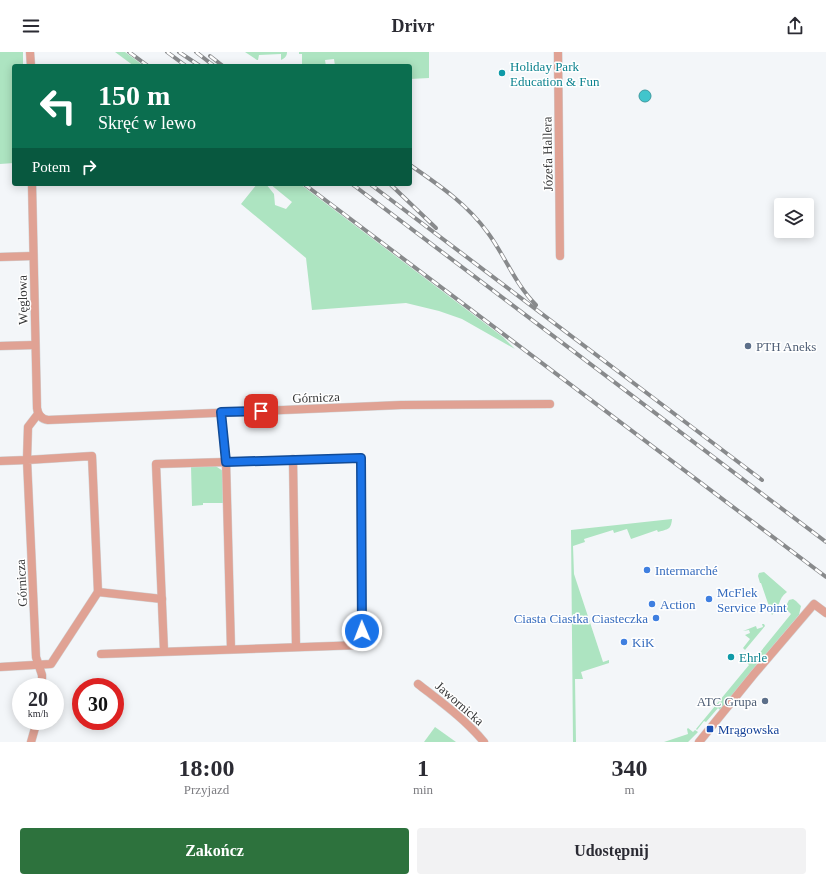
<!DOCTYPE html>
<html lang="pl">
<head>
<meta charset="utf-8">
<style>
	body { margin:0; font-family:Georgia,serif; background:#f2f2f3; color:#2b2b33; height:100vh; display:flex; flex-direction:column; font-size:15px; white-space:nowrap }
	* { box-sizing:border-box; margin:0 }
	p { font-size:13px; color:#7c7c81 }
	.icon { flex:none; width:22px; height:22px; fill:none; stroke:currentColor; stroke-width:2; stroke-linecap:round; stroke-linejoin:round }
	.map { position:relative; height:690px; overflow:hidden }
	.side { display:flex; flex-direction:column; background:#fff; flex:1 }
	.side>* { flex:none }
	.banner { position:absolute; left:12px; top:12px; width:400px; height:122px; border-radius:4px; box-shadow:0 2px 10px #0003; background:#0b6e4f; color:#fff; overflow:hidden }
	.tools { position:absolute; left:774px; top:146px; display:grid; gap:8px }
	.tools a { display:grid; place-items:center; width:40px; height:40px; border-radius:4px; background:#fff; box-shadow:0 2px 10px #0003; font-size:20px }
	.speed { position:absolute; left:12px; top:626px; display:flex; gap:8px; font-size:20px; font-weight:700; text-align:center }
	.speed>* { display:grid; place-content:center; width:52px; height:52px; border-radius:50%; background:#fff; box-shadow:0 2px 10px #0003; line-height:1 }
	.speed small { font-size:10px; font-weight:400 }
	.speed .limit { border:6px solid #d22; background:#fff; color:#111 }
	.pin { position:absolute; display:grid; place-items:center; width:34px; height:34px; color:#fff; margin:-17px; border-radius:8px; box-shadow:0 2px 6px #0006 }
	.me { position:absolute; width:44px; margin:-22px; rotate:359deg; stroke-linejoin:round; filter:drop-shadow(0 0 3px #0008) }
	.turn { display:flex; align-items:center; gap:14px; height:84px; padding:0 20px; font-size:18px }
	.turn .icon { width:52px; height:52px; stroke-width:2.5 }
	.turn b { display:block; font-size:28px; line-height:34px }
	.then { display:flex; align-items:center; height:38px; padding:0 20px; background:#0003; gap:8px; font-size:15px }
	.eta { display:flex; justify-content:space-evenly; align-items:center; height:68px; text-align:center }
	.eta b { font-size:24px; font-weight:800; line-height:28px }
	.action { display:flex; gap:8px; margin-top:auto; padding:8px 20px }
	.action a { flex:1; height:46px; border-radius:4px; background:#2d723d; color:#fff; font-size:16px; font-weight:800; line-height:46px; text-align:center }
	.action a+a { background:#f2f2f3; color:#2b2b33 }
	header { display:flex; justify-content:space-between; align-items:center; height:52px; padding:0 20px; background:#fff; font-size:18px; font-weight:800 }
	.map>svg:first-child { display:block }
	.green { fill:#ade4c1 }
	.water { fill:#41c5cc; stroke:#3e9aa0 }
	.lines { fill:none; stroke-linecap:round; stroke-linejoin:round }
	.street-casing { stroke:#d1d4d6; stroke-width:9 }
	.street { stroke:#e0a294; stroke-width:8 }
	.rail-casing { stroke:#888a8c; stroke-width:4 }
	.rail { stroke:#fff; stroke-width:2.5; stroke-dasharray:8; stroke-linecap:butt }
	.route-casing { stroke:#114b97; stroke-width:10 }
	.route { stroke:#1a73e8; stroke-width:7 }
	.culture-dot { fill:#0f9aa8; stroke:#fff; stroke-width:1.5 }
	.service-dot { fill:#5c6f8a; stroke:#fff; stroke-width:1.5 }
	.shop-dot { fill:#3f7fe0; stroke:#fff; stroke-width:1.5 }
	.transit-dot { fill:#1a4fb4; stroke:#fff; stroke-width:1.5 }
	.labels { text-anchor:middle; stroke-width:3; stroke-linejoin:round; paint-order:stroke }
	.culture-label { font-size:13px; fill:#0d838f; stroke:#fff; text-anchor:start }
	.street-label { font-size:13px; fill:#363738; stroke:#fff }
	.service-label { font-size:13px; fill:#4e5e75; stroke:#fff; text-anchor:start }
	.shop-label { font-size:13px; fill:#366cbe; stroke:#fff; text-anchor:start }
	.transit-label { font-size:13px; fill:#164399; stroke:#fff; text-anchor:start }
</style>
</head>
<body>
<header><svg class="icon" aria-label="menu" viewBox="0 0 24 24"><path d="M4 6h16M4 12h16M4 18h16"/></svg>Drivr<svg class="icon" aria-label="share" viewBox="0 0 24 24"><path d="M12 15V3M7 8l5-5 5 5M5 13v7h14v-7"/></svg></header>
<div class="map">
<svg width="826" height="690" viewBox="0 0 826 690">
	<rect width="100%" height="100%" fill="#f3f6f9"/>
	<g class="green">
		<polygon points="0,0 23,0 23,14 14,14 14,111 0,112"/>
		<polygon points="115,0 125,0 144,14 134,14"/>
		<path d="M245 0H287C287 4 285 6 281 8V2L259 3 258 8H257Z"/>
		<polygon points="299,0 429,0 429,26 410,27 410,14 335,14 334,7 325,8 326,14 300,14 299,12 302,12 302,2 299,2"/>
		<polygon points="257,132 266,132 274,142 275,153 286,157 292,150 270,132 300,132 503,285 515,297 462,267 439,259 406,251 312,258 306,206 241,152"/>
		<polygon points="214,413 223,419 224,451 203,451 203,453 192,454 191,414"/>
		<path d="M672 467C671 478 668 477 658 480L657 478 631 487 627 477 614 481 613 478 584 487 585 490 573 494 574 522 603 610 609 608V611L581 620 583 627H575L576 690H573L571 478Z"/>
		<path d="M764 520 787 540C777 547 781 556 772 563L761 531H760L758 524 759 521Z"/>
		<polygon points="793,547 796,549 801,554 799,563 720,658 718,656 706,670 704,669 697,678 696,677 749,613 745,609 748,605 753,609 791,562 787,558 787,552 789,548"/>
		<polygon points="762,572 764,572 765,574 745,598 743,596 750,587 745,583 750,581 749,578 743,579 756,574 757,577 763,575"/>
		<polygon points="435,675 456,690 424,690"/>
		<polygon points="688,676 693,680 695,678 698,680 688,690 664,690 688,682 687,677"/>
	</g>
	<circle class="water" cx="645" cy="44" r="6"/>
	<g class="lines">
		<g class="street-casing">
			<g id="street">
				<polyline points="30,0 31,14"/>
				<polyline points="558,0 560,204"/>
				<path d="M32 132 37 356C38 363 41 367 48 368L401 353 550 352"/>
				<polyline points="0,205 33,204"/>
				<polyline points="0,294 35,293"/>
				<polyline points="293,407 296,594"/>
				<polyline points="0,409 27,408 28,375 38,362"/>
				<polyline points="98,540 162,547"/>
				<polyline points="164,599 156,412 226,410 231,597"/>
				<polyline points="101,602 362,593 361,406 226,410 221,360"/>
				<polyline points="0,615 51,612 98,540"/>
				<path d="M418 632C441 650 465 667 484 690"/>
				<polyline points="42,635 42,623 36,605 27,408 92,404 98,540"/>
				<polyline points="31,690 37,669"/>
				<polyline points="699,690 755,621 814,552 826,561"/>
			</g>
		</g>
		<use href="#street" class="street"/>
		<g class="rail-casing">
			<g id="rail">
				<polyline points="129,0 148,14"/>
				<polyline points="167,0 186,14"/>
				<polyline points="179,0 200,14"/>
				<polyline points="196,0 214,14"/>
				<polyline points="210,4 223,14"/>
				<path d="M410 113C439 133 467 152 488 181 505 204 515 232 536 253"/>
				<polyline points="304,132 826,525"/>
				<polyline points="352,132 826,490"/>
				<polyline points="370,132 762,428"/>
				<polyline points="390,132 436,176"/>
			</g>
		</g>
		<use href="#rail" class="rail"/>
	</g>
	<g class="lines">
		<g class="route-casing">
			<polyline id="route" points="261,359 221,360 226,410 361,406 362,579"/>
		</g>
		<use href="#route" class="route"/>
	</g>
	<g class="culture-dot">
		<circle cx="502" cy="21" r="4"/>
		<circle cx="731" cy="605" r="4"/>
	</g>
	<g class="service-dot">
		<circle cx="748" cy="294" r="4"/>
		<circle cx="765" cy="649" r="4"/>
	</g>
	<g class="shop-dot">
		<circle cx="647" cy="518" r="4"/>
		<circle cx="709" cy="547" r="4"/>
		<circle cx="652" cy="552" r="4"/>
		<circle cx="656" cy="566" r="4"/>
		<circle cx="624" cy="590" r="4"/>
	</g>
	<rect class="transit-dot" x="706" y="673" width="8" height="8" rx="2"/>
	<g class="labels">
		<g class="culture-label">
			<text x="510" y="19">Holiday Park<tspan x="510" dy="15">Education &amp; Fun</tspan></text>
			<text x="739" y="610">Ehrle</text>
		</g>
		<g class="street-label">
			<text transform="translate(547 102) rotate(-91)" y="5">Józefa Hallera</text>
			<text transform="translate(22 248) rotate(-91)" y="5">Węglowa</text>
			<text transform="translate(316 345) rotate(-2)" y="5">Górnicza</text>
			<text transform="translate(21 531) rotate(-93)" y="5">Górnicza</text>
			<text transform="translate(460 651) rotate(41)" y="5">Jawornicka</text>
		</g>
		<g class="service-label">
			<text x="756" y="299">PTH Aneks</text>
			<text x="757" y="654" text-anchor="end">ATC Grupa</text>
		</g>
		<g class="shop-label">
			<text x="655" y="523">Intermarché</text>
			<text x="717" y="545">McFlek<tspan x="717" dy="15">Service Point</tspan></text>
			<text x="660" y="557">Action</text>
			<text x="648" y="571" text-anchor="end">Ciasta Ciastka Ciasteczka</text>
			<text x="632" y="595">KiK</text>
		</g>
		<g class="transit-label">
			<text x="718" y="682">Mrągowska</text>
		</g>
	</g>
</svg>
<div class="tools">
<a><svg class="icon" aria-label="layers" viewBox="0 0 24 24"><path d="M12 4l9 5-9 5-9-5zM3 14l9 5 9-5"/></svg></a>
</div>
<div class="speed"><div>20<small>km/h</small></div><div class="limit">30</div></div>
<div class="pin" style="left:261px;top:359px;background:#d93025"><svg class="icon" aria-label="arrive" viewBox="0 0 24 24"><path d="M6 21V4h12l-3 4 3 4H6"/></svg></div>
<svg class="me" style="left:362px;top:579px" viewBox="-20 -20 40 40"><circle r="17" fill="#1a73e8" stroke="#fff" stroke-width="3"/><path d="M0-11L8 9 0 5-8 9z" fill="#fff"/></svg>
<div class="banner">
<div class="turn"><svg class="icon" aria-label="left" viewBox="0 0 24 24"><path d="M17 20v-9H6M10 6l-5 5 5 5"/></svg><div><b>150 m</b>Skręć w lewo</div></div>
<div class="then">Potem<svg class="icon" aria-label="right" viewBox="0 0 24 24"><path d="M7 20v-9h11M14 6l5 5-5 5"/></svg></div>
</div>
</div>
<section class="side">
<div class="eta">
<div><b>18:00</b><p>Przyjazd</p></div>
<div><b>1</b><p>min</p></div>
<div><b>340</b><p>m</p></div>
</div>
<div class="action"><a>Zakończ</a><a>Udostępnij</a></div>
</section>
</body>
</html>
